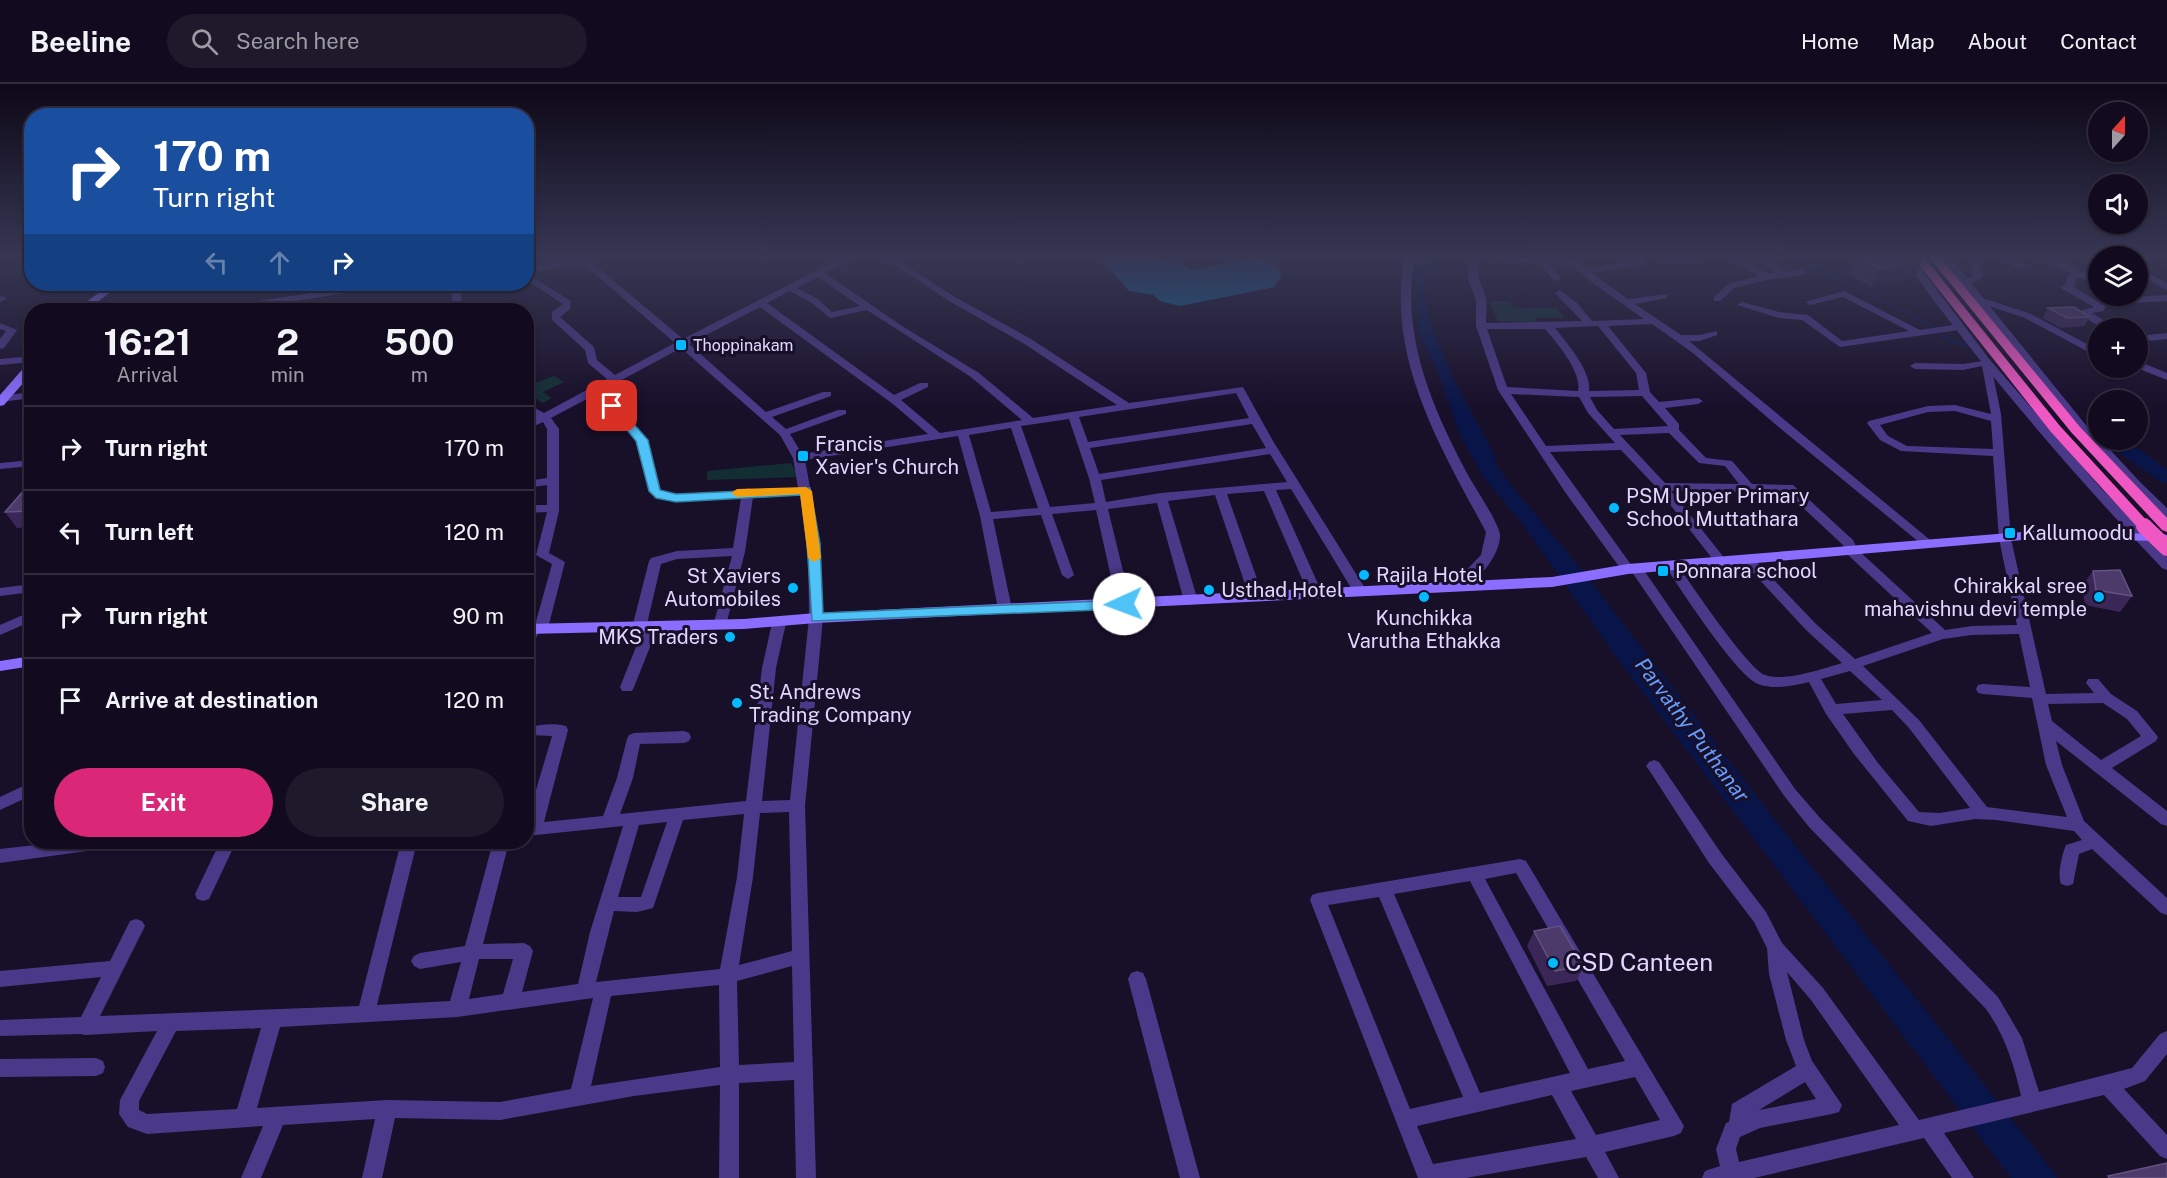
<!DOCTYPE html>
<html lang="en">
<head>
<meta charset="utf-8">
<style>
	body { margin:0; font-family:"Public Sans",sans-serif; background:#1f192c; color:#f1f3f6; height:100vh; display:flex; flex-direction:column; font-size:22px; white-space:nowrap }
	* { box-sizing:border-box; margin:0 }
	p { font-size:20px; color:#9c9ba4 }
	.icon { flex:none; width:33px; height:33px; fill:none; stroke:currentColor; stroke-width:2; stroke-linecap:round; stroke-linejoin:round }
	.map { position:relative; flex:1; overflow:hidden }
	.sheet { position:absolute; left:24px; top:219px; width:510px; height:546px; display:flex; flex-direction:column; background:#120b1f; border-radius:24px; box-shadow:0 2px 4px #0004,0 0 0 2px #312b3d }
	.sheet>* { flex:none }
	.banner { position:absolute; left:24px; top:24px; width:510px; height:183px; border-radius:24px; box-shadow:0 2px 4px #0004,0 0 0 2px #312b3d; background:#1a4fa0; color:#fff; overflow:hidden }
	.needle { width:39px; rotate:21deg }
	.controls { position:absolute; left:2088px; top:18px; display:grid; gap:12px }
	.controls a { display:grid; place-items:center; width:60px; height:60px; border-radius:50%; background:#120b1f; box-shadow:0 2px 4px #0004,0 0 0 2px #312b3d; font-size:30px }
	.pin { position:absolute; display:grid; place-items:center; width:51px; height:51px; color:#fff; margin:-26px; border-radius:12px; box-shadow:0 3px 9px #0006 }
	.me { position:absolute; width:66px; margin:-33px; rotate:268deg; stroke-linejoin:round; filter:drop-shadow(0 0 4px #0008) }
	.turn { display:flex; align-items:center; gap:21px; height:126px; padding:0 30px; font-size:27px }
	.turn .icon { width:78px; height:78px; stroke-width:2.5 }
	.turn b { display:block; font-size:42px; line-height:51px }
	.lanes { display:flex; align-items:center; height:57px; padding:0 30px; background:#0003; justify-content:center; gap:30px; direction:ltr }
	.lanes .off { opacity:.35 }
	.eta { display:flex; justify-content:space-evenly; align-items:center; height:102px; text-align:center }
	.eta b { font-size:36px; font-weight:700; line-height:42px }
	.action { display:flex; gap:12px; margin-top:auto; padding:12px 30px }
	.action a { flex:1; height:69px; border-radius:36px; background:#db2777; color:#fff; font-size:24px; font-weight:700; line-height:69px; text-align:center }
	.action a+a { background:#1f192c; color:#f1f3f6 }
	ul { padding:0; list-style:none }
	li { display:flex; align-items:center; gap:18px; height:84px; padding:0 30px; border-top:2px solid #312b3d }
	li div { flex:1 }
	li b { display:block; font-size:22px }
	li em { font-style:normal }
	header { display:flex; align-items:center; gap:36px; box-sizing:border-box; height:84px; padding:0 30px; background:#120b1f; border-bottom:2px solid #312b3d }
	header strong { font-size:28px }
	nav { display:flex; gap:33px; margin-inline-start:auto; font-size:21px }
	.search { width:420px; height:54px; background:#1f192c; display:flex; align-items:center; gap:15px; box-sizing:border-box; padding:0 21px; border-radius:33px; color:#9c9ba4; font-size:22px }
	.map>svg:first-child { display:block }
	.green { fill:#122e33 }
	.water { fill:#091548 }
	.lines { fill:none; stroke-linecap:round; stroke-linejoin:round }
	.stream { stroke:#091548; stroke-width:3 }
	.canal { fill:#091548; fill-rule:evenodd }
	.river { fill:#091548; fill-rule:evenodd }
	.runway { fill:#0e6494; fill-rule:evenodd }
	.minor { fill:#4a3989; fill-rule:evenodd }
	.tertiary { fill:#4a3989; fill-rule:evenodd }
	.secondary { fill:#8b6eff; fill-rule:evenodd }
	.trunk { fill:#ef58c2; fill-rule:evenodd }
	.trunk-bridge { stroke:#ef58c2; stroke-width:16 }
	.wall { fill:#3a2758 }
	.shaded-wall { fill:#25163d }
	.building { fill:#4c3a6a; stroke:#645381; stroke-width:1.5 }
	.route { fill:#4fc3f7; stroke:#337fa1; stroke-width:1.5 }
	.slow { fill:#f59e0b }
	.poi-dot { fill:#03b9ff; stroke:#180f29; stroke-width:2 }
	.labels { text-anchor:middle; stroke-width:6; stroke-linejoin:round; paint-order:stroke }
	.far-poi-label { font-size:16px; fill:#e3d7ff; stroke:#180f29; text-anchor:start }
	.poi-label { font-size:20px; fill:#e3d7ff; stroke:#180f29; text-anchor:start }
	.water-label { font-size:21px; font-style:italic; fill:#659dff; stroke:#180f29 }
	.near-poi-label { font-size:24px; fill:#e3d7ff; stroke:#180f29; text-anchor:start }
</style>
</head>
<body>
<header>
<strong>Beeline</strong>
<div class="search"><svg class="icon" aria-label="search" viewBox="0 0 24 24"><circle cx="10" cy="10" r="6"/><path d="M15 15l6 6"/></svg>Search here</div>
<nav><a>Home</a><a>Map</a><a>About</a><a>Contact</a></nav>
</header>
<div class="map">
<svg width="2167" height="1094" viewBox="0 0 2167 1094">
	<rect width="100%" height="100%" fill="#180f29"/>
	<g class="green">
		<polygon points="1489,217 1510,217 1514,224 1557,224 1564,234 1535,234 1537,238 1498,237"/>
		<polygon points="554,292 564,298 543,308 552,314 543,319 527,309 527,293 536,299"/>
		<polygon points="791,379 799,393 707,396 707,387"/>
	</g>
	<polygon class="water" points="1419,173 1430,173 1424,208 1438,274 1466,333 1505,394 1581,485 1760,717 2058,1094 2011,1094 1614,570 1524,442 1482,391 1459,349 1437,285 1418,249 1417,191"/>
	<g class="lines">
		<g class="stream">
			<polyline points="1790,173 1863,205 1932,242"/>
			<polyline points="1941,250 1951,257 1970,262"/>
		</g>
		<polygon class="canal" points="1430,243 1434,246 1453,294 1496,374 1495,376 1491,377 1486,374 1443,294 1426,246"/>
		<path class="river" d="M2101 356C2130 353 2145 370 2167 386V399L2161 398Z"/>
		<path class="runway" d="M1099 173H1157C1167 180 1182 177 1192 186L1254 174 1274 179 1282 191 1274 203 1180 222 1160 217 1154 211 1129 207Z"/>
		<g class="minor">
			<path d="M843 173H855L825 189 902 242 979 289 1033 334 1117 321 1023 259 949 217 883 173H893L955 213 1031 255 1129 319 1243 303 1273 357 1368 509 1366 512H1356L1291 405 1276 406 1323 511 1321 514H1311L1309 511 1264 407 1227 410 1263 512 1261 515H1251L1249 512 1215 411 1168 417 1198 517 1191 521 1184 517 1157 419 1108 425 1131 520 1124 524 1117 520 1096 426 1052 430 1074 491 1068 495 1062 491 1041 431 993 435 1012 525 1005 529 998 525 980 432 958 352 805 376 820 459 823 534 805 722 816 1094H796L794 996 739 999V1094H719L720 1001 634 1012 500 1036 395 1034 382 1094H362L375 1035 283 1041 261 1094H241L263 1042 147 1050 128 1043 119 1030 120 1016 157 947 85 951 81 950 0 952V936L81 933 101 893 0 903V887L110 877 130 837 136 835 142 837 145 842 100 932 359 922 401 758H417L377 921 450 917 461 878 420 885 414 882 411 877 414 872 420 869 465 862 493 758H509L483 860 524 859 530 862 533 867 522 908 578 900 590 848 623 742 526 752V740L552 652 530 651 528 647 530 643C540 640 556 639 566 642L568 646 544 738 603 732 617 694 627 655 629 651 634 649 684 647 689 649 691 653 689 657 684 659 640 660 633 694 620 730 746 717 762 584 772 539 779 534 786 539 776 584 762 717 790 716 809 534 808 459 800 411 753 413 745 468 725 545H715L713 542 732 472 677 475 661 480 647 540H656L658 543 634 603 632 607H622L620 603 642 548 634 547 632 544 649 477 651 474 677 467 733 464 741 414 676 418 656 414 649 407 637 357 596 310 551 334 559 345V427L549 469 565 478 548 544 546 547 539 548 531 564 526 566V547L529 542 535 541 552 480 536 471 547 428 526 429V421H547V401L526 404V397L547 394V345L543 338 526 346V338L536 333 526 327V319L544 329 607 295 588 279 585 266 552 236V228L563 220 526 196V184L574 174 594 180 683 255ZM574 180 588 184 675 259 615 291 597 276 594 263 560 233 570 225 571 217 527 190ZM818 193 860 222 832 228 818 215 797 204ZM790 207 812 219 830 234 867 226 971 293 1022 336 940 349 901 316 928 303V299H920L894 311 767 219ZM760 223 893 320 928 350 802 370 790 350 846 330V326H838L786 345 772 333 831 312V308H823L766 328 689 260ZM681 264 780 351 793 374 798 404 753 406 748 404 743 407 676 410 661 406 648 356 603 306ZM1236 309 1249 334 1088 358 1079 333ZM1069 335 1089 394 1095 419 1050 423 1021 342ZM1252 340 1266 364 1099 390 1090 364ZM1011 344 1038 424 991 428 969 351ZM1270 370 1287 398 1161 409 1106 418 1101 396ZM789 728 792 867 739 881 753 793 760 729ZM744 730 737 793 720 885 596 898 614 827 637 828 653 824 683 736ZM667 738 641 813H618L639 741ZM479 875H513L503 910 469 915ZM792 882 794 978 739 981 737 897ZM719 901 720 983 591 1002 611 912ZM593 914 571 1005 500 1018 387 1016 257 1024 280 943 457 933ZM261 944 237 1025 147 1030 139 1026V1017L176 947Z"/>
			<path d="M1473 173H1482C1473 192 1482 197 1486 215 1487 222 1486 231 1486 239L1582 237 1557 211 1555 209 1560 206 1577 219 1592 237 1644 235 1593 199 1573 182 1550 180 1561 194 1556 197 1553 196 1540 179 1496 176 1492 173 1576 176 1587 184 1636 177 1638 173H1646L1642 181 1592 189 1628 215 1667 210V214L1635 220 1681 251H1699L1717 247V251L1700 257H1689L1935 460 1933 463H1925L1775 340 1693 269 1652 240 1608 242 1646 289 1650 308 1659 318 1698 314 1703 317 1698 320 1665 324 1679 340V346L1706 374 1732 377 1752 400 1793 401 1853 456 1858 466 1945 546 1972 542 2017 541 1999 455 1993 372 1901 367 1880 356 1867 339 1869 337 1928 322 1955 321 1991 330 1982 282 1963 286 1915 285 1910 282 1915 279 1963 280 1990 276 2001 330 2011 455 2046 610 2094 609 2086 599 2088 595H2098L2111 610 2137 627 2158 653 2156 657 2112 684 2167 727V742L2161 740 2056 657 2062 681 2084 737 2167 814V831L2161 829 2092 765 2079 770 2073 800 2067 802 2061 800C2057 790 2062 771 2066 761L2082 756 2074 747 1996 736 1975 735 1931 742 1908 737 1854 670 1826 630 1809 598C1793 602 1774 606 1758 600 1737 592 1680 505 1666 483L1667 480H1677C1690 499 1748 585 1765 591 1785 598 1822 585 1842 579L1806 546 1743 478 1741 475 1747 471 1751 472 1816 540 1855 575 1932 549 1848 471 1843 461 1786 408 1671 407 1726 476 1728 479 1726 482H1718L1658 405 1621 366 1550 368 1632 482H1641L1795 705 1821 735 1998 913 2022 954 2039 1008 2132 984 2160 950 2167 947V970L2145 997 2124 1005 2167 1051V1075L2160 1072 2104 1011 1944 1049 1974 1094H1952L1924 1054 1754 1094H1702L1705 1087 1720 1082 1716 1065 1726 1039 1729 1038 1732 1020 1796 982 1786 956 1769 890 1767 864 1754 838 1709 779 1649 686 1646 682 1649 678 1654 676 1659 678 1721 769 1766 828 1782 859 1823 904 1919 1036 2021 1012C2014 980 2005 952 1986 925L1809 743 1785 713 1632 488H1623L1565 408 1498 306 1476 242V215L1468 196 1469 180ZM1598 242 1636 289 1639 306 1589 307C1592 288 1567 259 1555 244ZM1487 245H1545C1557 259 1582 288 1578 307L1507 303ZM1511 310 1579 313 1588 329 1615 359 1546 362ZM1642 312 1668 342 1614 345 1597 326 1590 313ZM1955 327 1991 337 1993 365 1907 362 1888 352 1880 341 1928 328ZM1669 349 1699 379 1725 382 1739 400 1665 399 1620 351ZM2019 550 2030 603 1983 600 1978 601 1976 605 1978 609 1983 610 2032 614 2046 681 2067 733 1987 723 1919 636 1863 582 1943 555 1972 551ZM1850 587 1882 616 1836 620 1821 595ZM2103 619 2127 635 2141 652 2101 676 2052 637 2048 620ZM1892 626 1909 644 1970 724 1940 729 1919 728 1878 679 1843 630ZM1787 888 1811 916 1899 1041 1739 1078 1736 1065 1740 1053 1760 1044 1832 1030 1839 1028 1842 1021 1812 977 1804 956ZM1805 998 1816 1015 1759 1026Z"/>
			<polygon points="1672,173 1705,173 1700,176 1667,179 1662,176"/>
			<path d="M1728 173C1748 172 1758 191 1775 189L1754 173H1764L1785 188 1802 185 1807 188 1802 191 1766 196 1734 204 1720 217H1714V213L1728 200 1758 192Z"/>
			<polygon points="1969,173 1977,173 1983,193 1967,202 1962,199 1973,192"/>
			<polygon points="1997,173 2009,173 2028,183 2020,185"/>
			<path d="M2041 173C2061 173 2079 188 2098 193V199L2080 194 2075 196 2076 201 2073 203 2104 221 2106 223 2103 227 2092 229 2116 244C2101 244 2092 240 2082 230V226L2094 223 2062 205 2060 203 2066 200 2067 193 2072 191Z"/>
			<polygon points="2138,183 2167,199 2167,206 2138,190"/>
			<polygon points="369,200 389,200 384,203 236,226 143,226 148,223 227,222"/>
			<polygon points="450,200 459,200 463,226 454,226"/>
			<polygon points="1844,207 1920,246 1959,240 1964,243 1959,246 1840,263 1802,236 1779,234 1737,221 1742,218 1779,228 1808,231 1842,257 1909,247 1843,213 1810,221 1805,218"/>
			<polygon points="2167,211 2167,217 2131,219 2126,216 2131,213"/>
			<polygon points="0,212 5,213 7,215 0,218"/>
			<polygon points="1980,213 2031,230 2098,266 2098,273 2025,234 1977,218 1977,214"/>
			<polygon points="0,239 17,246 4,264 0,265 0,255 6,247 0,245"/>
			<polygon points="2167,249 2167,255 2138,258 2138,252"/>
			<polygon points="32,272 32,278 0,281 0,275"/>
			<polygon points="2138,277 2167,289 2167,296 2137,284"/>
			<polygon points="32,308 32,314 0,318 0,312"/>
			<polygon points="32,376 32,382 0,385 0,379"/>
			<polygon points="32,500 32,508 0,512 0,504"/>
			<polygon points="32,527 32,537 0,551 0,541"/>
			<polygon points="32,698 32,711 0,726 0,713"/>
			<polygon points="62,758 117,758 115,763 109,764 0,779 0,765"/>
			<polygon points="220,758 236,758 209,815 203,817 197,815 195,810"/>
			<path d="M1520 775 1526 777 1684 1042 1681 1049 1674 1052 1605 1068 1619 1094H1598L1586 1073 1466 1094H1418L1310 816 1312 811 1318 809ZM1516 789 1625 977 1588 985 1485 795ZM1470 797 1570 989 1480 1009 1394 810ZM1379 813 1463 1013 1410 1025 1328 821ZM1635 993 1660 1036 1596 1051 1571 1007ZM1552 1011 1576 1055 1433 1080 1417 1042Z"/>
			<polygon points="1137,887 1143,889 1146,895 1200,1094 1180,1094 1128,895 1131,889"/>
			<polygon points="96,974 103,977 105,983 103,989 96,992 0,993 0,975"/>
		</g>
		<g class="tertiary">
			<path d="M1405 173H1415C1400 250 1432 324 1468 391 1475 404 1499 439 1500 451 1501 470 1476 502 1458 507L1451 502 1481 471 1486 448C1441 364 1385 273 1405 173Z"/>
			<path d="M1902 173H1912L1990 276 2100 403 2167 473V486L2162 484C2069 386 1981 283 1902 173Z"/>
			<polygon points="1940,173 1950,173 2098,356 2101,356 2140,398 2167,424 2167,435 2162,434 2130,404 2080,347"/>
		</g>
		<g class="secondary">
			<polygon points="110,200 121,200 87,226 76,226"/>
			<polygon points="32,278 32,289 4,321 0,322 0,311 28,279"/>
			<polygon points="2034,447 2163,450 2167,451 2167,457 2034,455 1628,490 1552,503 816,539 744,545 526,550 526,540 744,535 816,529 1552,493 1628,480"/>
			<polygon points="32,572 32,582 0,587 0,577"/>
		</g>
		<g class="trunk">
			<polygon points="1913,173 1924,173 2060,342 2149,439 2151,442 2149,445 2139,445 2051,348"/>
			<polygon points="1929,173 1940,173 2080,343 2167,434 2167,448 2162,446 2071,348"/>
		</g>
		<polyline class="trunk-bridge" points="2144,442 2167,464"/>
	</g>
	<g class="wall">
		<polygon points="1857,173 1923,175 1914,193 1871,203 1848,190"/>
		<polygon points="2048,224 2090,233 2084,242 2061,244 2043,234"/>
		<polygon points="32,397 32,443 17,444 5,428"/>
		<polygon points="2093,487 2132,512 2120,528 2085,521 2082,502"/>
		<polygon points="1534,847 1584,882 1576,897 1547,902 1527,862"/>
	</g>
	<polygon class="shaded-wall" points="1923,175 1914,193 1871,203 1879,185"/>
	<g class="building">
		<polygon points="1858,173 1921,173 1923,175 1879,185"/>
		<polygon points="2074,223 2090,233 2067,234 2048,224"/>
		<polygon points="32,397 32,427 5,428"/>
		<polygon points="2120,486 2132,512 2096,506 2093,487"/>
		<polygon points="1560,842 1584,882 1555,887 1534,847"/>
		<polygon points="2167,1079 2167,1094 2109,1094 2108,1092"/>
	</g>
	<linearGradient id="sky" x2="0" y2="1"><stop stop-color="#0d0817"/><stop offset="0.53" stop-color="#373754"/><stop offset="1" stop-color="#373754" stop-opacity="0"/></linearGradient>
	<rect width="2167" height="326" fill="url(#sky)"/>
	<polygon class="route" points="612,319 616,320 648,356 660,406 676,410 810,404 820,459 823,529 1124,516 1131,520 1124,525 812,537 807,459 801,411 676,418 656,414 649,407 636,357 607,322"/>
	<polygon class="slow" points="806,403 812,407 821,474 814,478 808,474 800,410 737,413 731,409 737,405"/>
	<g class="poi-dot">
		<rect x="675" y="255" width="12" height="12" rx="3"/>
		<rect x="797" y="366" width="12" height="12" rx="3"/>
		<circle cx="1614" cy="424" r="6"/>
		<rect x="2004" y="443" width="12" height="12" rx="3"/>
		<rect x="1657" y="481" width="12" height="12" rx="3"/>
		<circle cx="1364" cy="491" r="6"/>
		<circle cx="793" cy="504" r="6"/>
		<circle cx="1209" cy="506" r="6"/>
		<circle cx="1424" cy="513" r="6"/>
		<circle cx="2099" cy="513" r="6"/>
		<circle cx="730" cy="553" r="6"/>
		<circle cx="737" cy="619" r="6"/>
		<circle cx="1553" cy="879" r="6"/>
	</g>
	<g class="labels">
		<g class="far-poi-label">
			<text x="693" y="267">Thoppinakam</text>
		</g>
		<g class="poi-label">
			<text x="815" y="367">Francis<tspan x="815" dy="23">Xavier's Church</tspan></text>
			<text x="1626" y="419">PSM Upper Primary<tspan x="1626" dy="23">School Muttathara</tspan></text>
			<text x="2022" y="456">Kallumoodu</text>
			<text x="1675" y="494">Ponnara school</text>
			<text x="1376" y="498">Rajila Hotel</text>
			<text x="781" y="499" text-anchor="end">St Xaviers<tspan x="781" dy="23">Automobiles</tspan></text>
			<text x="2087" y="509" text-anchor="end">Chirakkal sree<tspan x="2087" dy="23">mahavishnu devi temple</tspan></text>
			<text x="1221" y="513">Usthad Hotel</text>
			<text x="1424" y="541" text-anchor="middle">Kunchikka<tspan x="1424" dy="23">Varutha Ethakka</tspan></text>
			<text x="718" y="560" text-anchor="end">MKS Traders</text>
			<text x="749" y="615">St. Andrews<tspan x="749" dy="23">Trading Company</tspan></text>
		</g>
		<g class="water-label">
			<text transform="translate(1692 646) rotate(53)" y="7">Parvathy Puthanar</text>
		</g>
		<g class="near-poi-label">
			<text x="1565" y="887">CSD Canteen</text>
		</g>
	</g>
</svg>
<div class="controls">
<a><svg class="needle" viewBox="-14 -14 28 28"><path d="M0-13l5 13h-10z" fill="#e53935"/><path d="M0 13l5-13h-10z" fill="#9c9ba4"/></svg></a>
<a><svg class="icon" aria-label="sound" viewBox="0 0 24 24"><path d="M4 9h4l5-4v14l-5-4H4zM17 9q2 3 0 6"/></svg></a>
<a><svg class="icon" aria-label="layers" viewBox="0 0 24 24"><path d="M12 4l9 5-9 5-9-5zM3 14l9 5 9-5"/></svg></a>
<a>+</a>
<a>−</a>
</div>
<div class="pin" style="left:612px;top:322px;background:#d93025"><svg class="icon" aria-label="arrive" viewBox="0 0 24 24"><path d="M6 21V4h12l-3 4 3 4H6"/></svg></div>
<svg class="me" style="left:1124px;top:520px" viewBox="-20 -20 40 40"><circle r="19" fill="#fff"/><path d="M0-13L10 11 0 6-10 11z" fill="#4fc3f7"/></svg>
<div class="banner">
<div class="turn"><svg class="icon" aria-label="right" viewBox="0 0 24 24"><path d="M7 20v-9h11M14 6l5 5-5 5"/></svg><div><b>170 m</b>Turn right</div></div>
<div class="lanes"><svg class="icon off" aria-label="left" viewBox="0 0 24 24"><path d="M17 20v-9H6M10 6l-5 5 5 5"/></svg><svg class="icon off" aria-label="ahead" viewBox="0 0 24 24"><path d="M12 20V5M6 11l6-6 6 6"/></svg><svg class="icon" aria-label="right" viewBox="0 0 24 24"><path d="M7 20v-9h11M14 6l5 5-5 5"/></svg></div>
</div>
<section class="sheet">
<div class="eta">
<div><b>16:21</b><p>Arrival</p></div>
<div><b>2</b><p>min</p></div>
<div><b>500</b><p>m</p></div>
</div>
<ul>
<li><svg class="icon" aria-label="right" viewBox="0 0 24 24"><path d="M7 20v-9h11M14 6l5 5-5 5"/></svg><div><b>Turn right</b></div><em>170 m</em></li>
<li><svg class="icon" aria-label="left" viewBox="0 0 24 24"><path d="M17 20v-9H6M10 6l-5 5 5 5"/></svg><div><b>Turn left</b></div><em>120 m</em></li>
<li><svg class="icon" aria-label="right" viewBox="0 0 24 24"><path d="M7 20v-9h11M14 6l5 5-5 5"/></svg><div><b>Turn right</b></div><em>90 m</em></li>
<li><svg class="icon" aria-label="arrive" viewBox="0 0 24 24"><path d="M6 21V4h12l-3 4 3 4H6"/></svg><div><b>Arrive at destination</b></div><em>120 m</em></li>
</ul>
<div class="action"><a>Exit</a><a>Share</a></div>
</section>
</div>
</body>
</html>
